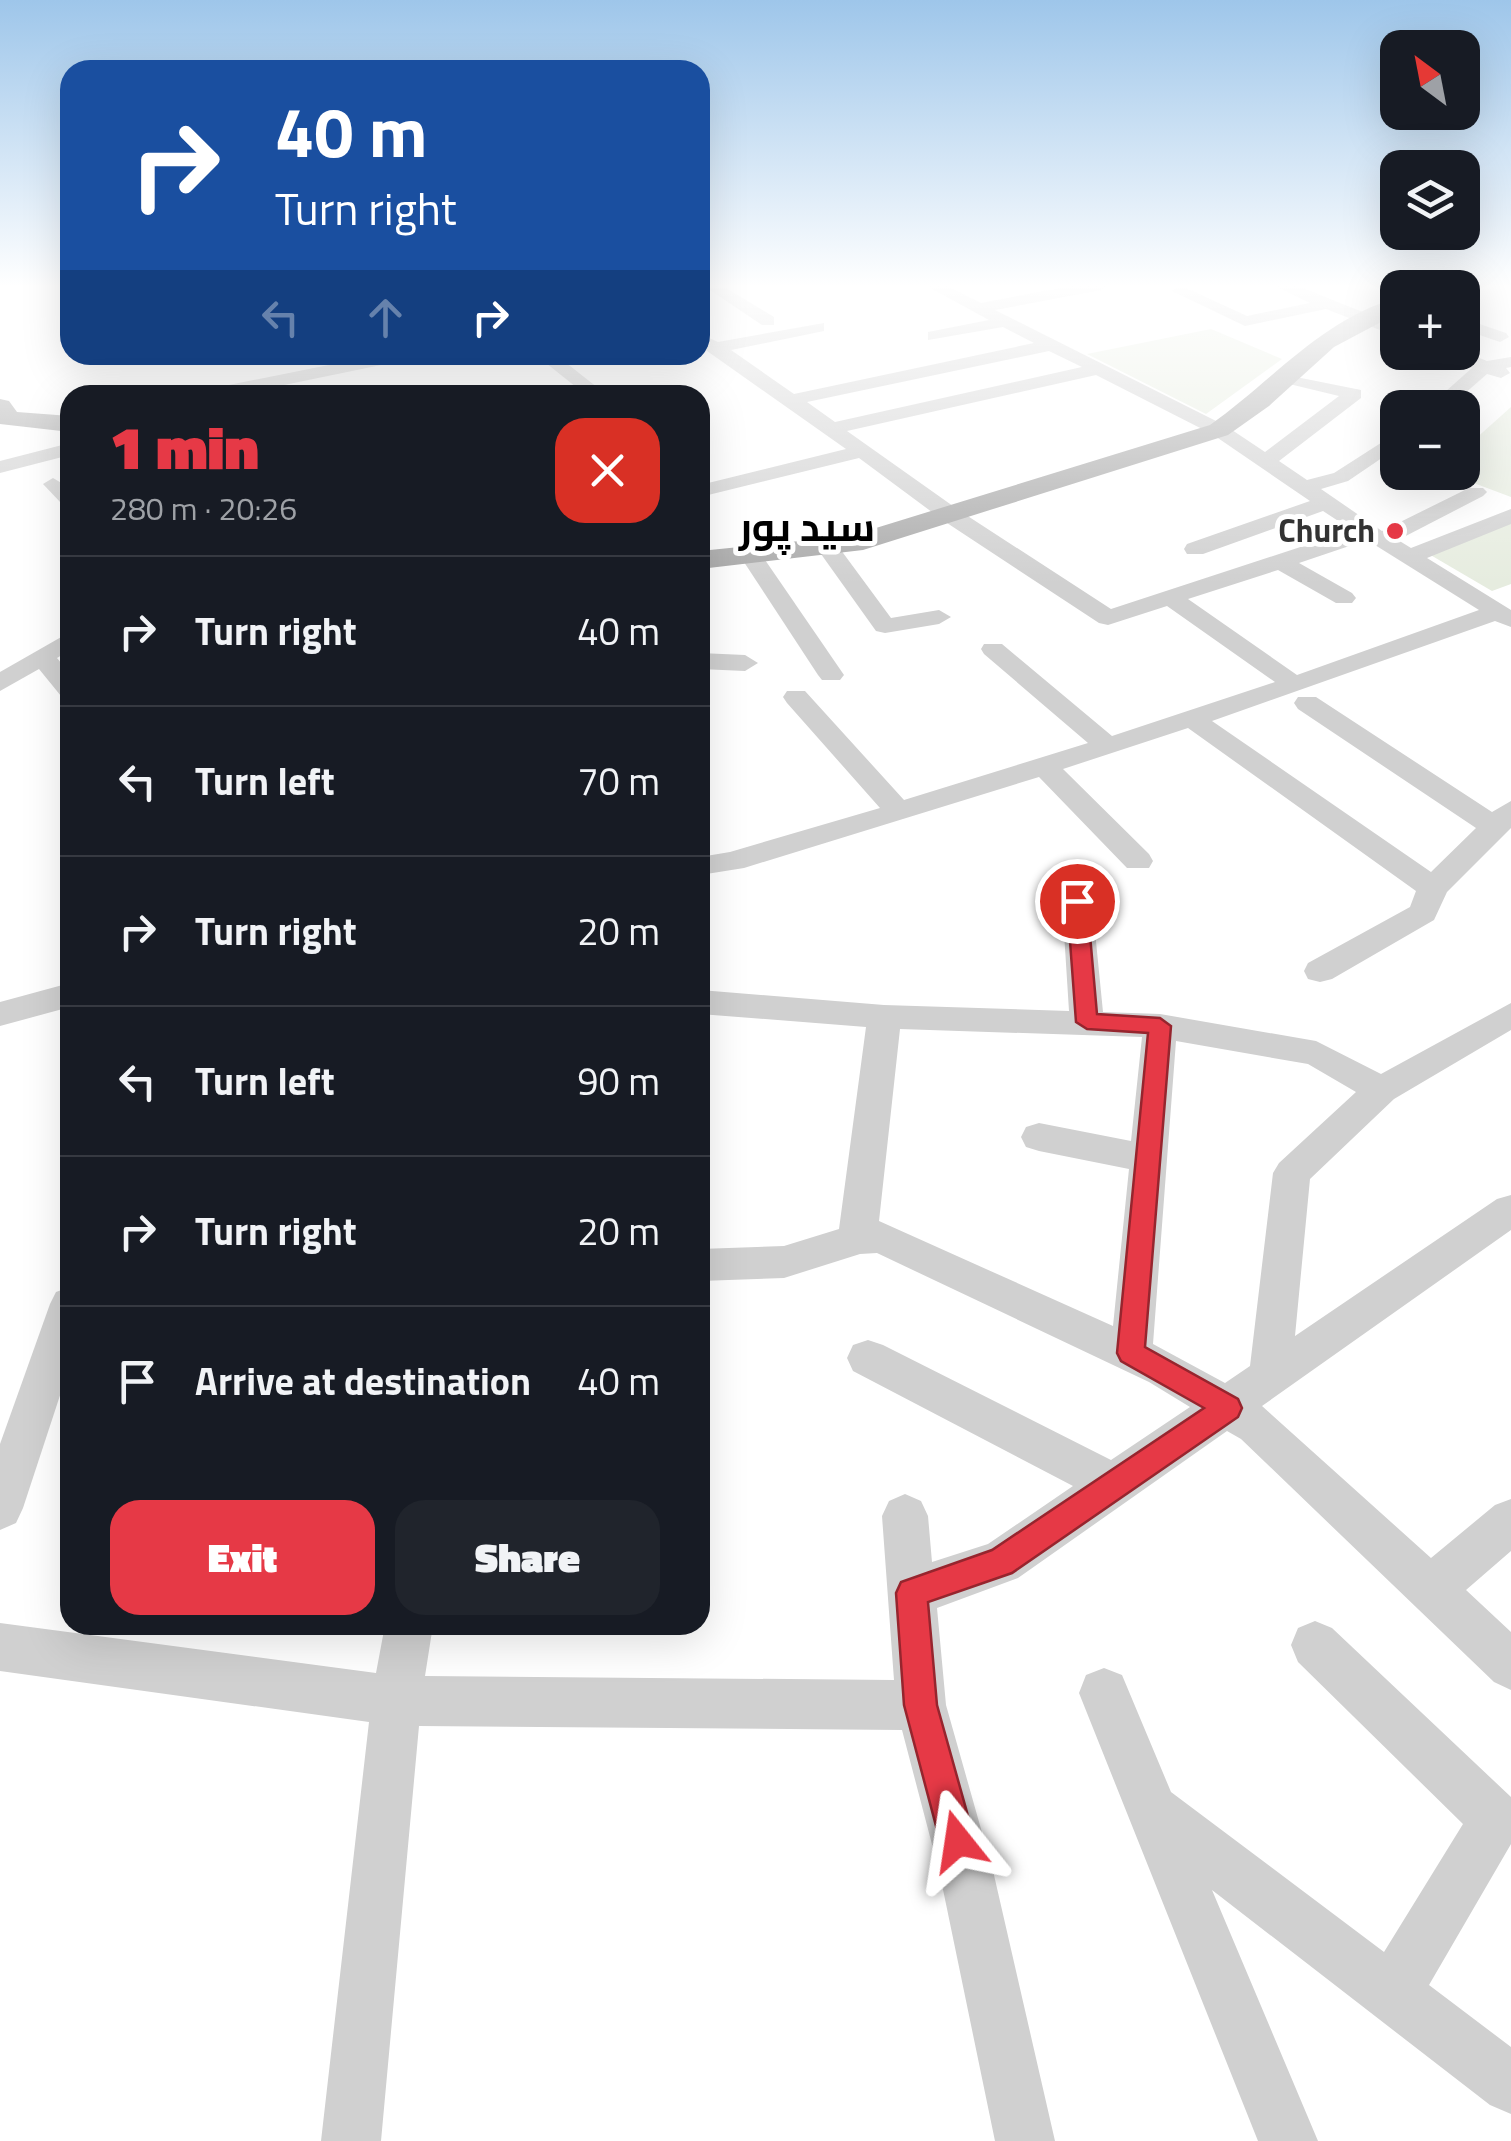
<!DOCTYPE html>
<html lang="en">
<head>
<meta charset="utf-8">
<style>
	body { margin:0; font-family:"Titillium Web",Cairo,sans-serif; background:#20242c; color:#f1f3f6; height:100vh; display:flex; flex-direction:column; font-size:38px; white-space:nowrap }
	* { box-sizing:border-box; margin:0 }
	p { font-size:32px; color:#9ea1a6 }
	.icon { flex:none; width:55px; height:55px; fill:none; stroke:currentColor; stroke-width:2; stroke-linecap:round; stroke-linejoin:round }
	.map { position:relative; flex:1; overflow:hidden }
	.drawer { position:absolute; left:60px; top:385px; width:650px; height:1250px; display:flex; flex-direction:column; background:#171b24; border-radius:30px; box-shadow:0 10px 40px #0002 }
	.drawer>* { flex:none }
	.guide { position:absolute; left:60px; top:60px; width:650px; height:305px; border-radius:30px; box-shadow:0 10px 40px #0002; background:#1a4fa0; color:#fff; overflow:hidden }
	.needle { width:65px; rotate:328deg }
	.controls { position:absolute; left:1380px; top:30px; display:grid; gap:20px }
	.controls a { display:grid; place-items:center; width:100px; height:100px; border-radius:20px; background:#171b24; box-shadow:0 10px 40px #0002; font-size:50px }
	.pin { position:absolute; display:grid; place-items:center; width:85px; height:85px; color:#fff; margin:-42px; border:5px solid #fff; border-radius:50%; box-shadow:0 2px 10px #0007 }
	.me { position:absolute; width:110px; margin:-55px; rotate:345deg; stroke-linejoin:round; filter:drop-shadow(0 0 8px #0008) }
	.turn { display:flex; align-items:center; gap:35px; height:210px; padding:0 50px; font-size:45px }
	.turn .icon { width:130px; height:130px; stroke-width:2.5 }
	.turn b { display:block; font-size:70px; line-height:85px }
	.lanes { display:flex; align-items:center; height:95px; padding:0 50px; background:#0003; justify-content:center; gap:50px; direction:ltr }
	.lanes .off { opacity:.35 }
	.round { display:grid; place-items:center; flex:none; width:105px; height:105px; border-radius:30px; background:#20242c }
	.head { display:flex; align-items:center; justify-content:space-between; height:170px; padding:0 50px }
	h1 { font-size:60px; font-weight:800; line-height:75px; color:#e63946 }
	.primary-button { display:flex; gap:20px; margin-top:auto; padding:20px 50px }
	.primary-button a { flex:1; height:115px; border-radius:30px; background:#e63946; color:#fff; font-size:40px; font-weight:800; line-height:115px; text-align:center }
	.primary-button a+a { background:#20242c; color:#f1f3f6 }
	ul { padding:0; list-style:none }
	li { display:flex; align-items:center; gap:30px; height:150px; padding:0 50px; border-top:2px solid #363941 }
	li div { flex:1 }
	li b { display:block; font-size:38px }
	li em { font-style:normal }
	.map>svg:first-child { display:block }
	.green { fill:#e6ecdf }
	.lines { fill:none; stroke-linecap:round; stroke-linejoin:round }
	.minor { fill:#d0d0d0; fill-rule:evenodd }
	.major { fill:#ababab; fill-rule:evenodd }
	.route { fill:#e63946; stroke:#96252e; stroke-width:2.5 }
	.poi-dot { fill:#e63946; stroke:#fff; stroke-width:4 }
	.labels { text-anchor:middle; stroke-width:10; stroke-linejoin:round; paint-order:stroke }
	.far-poi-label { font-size:32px; font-weight:bold; fill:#333; stroke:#fff; text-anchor:end }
	.far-district-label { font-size:40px; font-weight:bold; fill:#000; stroke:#fff }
</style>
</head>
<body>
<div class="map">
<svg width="1511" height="2141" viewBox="0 0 1511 2141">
	<rect width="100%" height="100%" fill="#fff"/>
	<g class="green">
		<polygon points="1211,329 1282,359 1206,414 1087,354"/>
		<polygon points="1511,407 1511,497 1447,473 1462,472 1463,450"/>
		<polygon points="1511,511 1511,584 1492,591 1422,550"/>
	</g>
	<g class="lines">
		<g class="minor">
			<polygon points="721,285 774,317 774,325 762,325 704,286"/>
			<path d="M925 285H945L981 303 1076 285H1109L1101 290 995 310 1226 426 1265 452 1339 396 1281 382V374L1361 390V398L1279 461 1307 480 1334 473 1398 432V447L1348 481 1321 489 1382 531 1469 488H1483L1487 492 1483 496 1398 540 1411 548 1511 509V524L1427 558 1511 610V627L1495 621 1212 721 1431 872 1476 828 1298 709 1294 703 1298 697H1316L1492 812 1511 801V828L1447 892 1434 920 1332 979 1320 982 1308 979 1304 971 1308 963 1410 907 1416 891 1188 728 1063 769 1149 854 1153 861 1149 868H1127L1039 777 744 868 700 875V857L730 852 880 808 787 703 783 697 787 691H805L904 800 1088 743 984 654 981 649 984 644H1002L1112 736 1275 682 1167 606 1108 625 1099 623 944 521 859 458 700 497V485L846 449 700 346V334L718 342 824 323V331L731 350 794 394 1034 343 1003 327 928 340V332L989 320ZM1049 351 1082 367 835 422 807 402ZM1096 375 1212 434 1310 501 1187 544 1184 549 1187 554H1203L1323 511 1352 530 1111 609 960 511 847 431ZM1367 540 1479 610 1297 675 1188 599 1278 570 1336 603H1352L1356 598 1352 593 1299 563Z"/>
			<polygon points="1273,285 1295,285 1398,326 1398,337 1326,309 1245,326 1170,290 1184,287 1247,316 1310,303"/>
			<polygon points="1462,318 1506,333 1509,337 1500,342 1462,329"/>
			<polygon points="1462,351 1487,361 1511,357 1511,367 1506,368 1510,373 1501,378 1487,374 1448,408 1427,408 1472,368 1440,352"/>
			<polygon points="379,355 414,355 405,360 236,395 200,395 209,389"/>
			<polygon points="536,355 556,355 607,395 586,395"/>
			<polygon points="70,443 70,455 0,473 0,461"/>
			<polygon points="53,478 70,488 70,505 62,504 43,484"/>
			<polygon points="827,540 835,542 891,618 939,610 951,617 939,624 885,633 876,631 816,547"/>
			<polygon points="751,549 759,551 844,675 840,680 822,680 818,675 740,556"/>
			<polygon points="70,632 70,650 57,658 70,674 70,699 61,696 39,669 0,691 0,672"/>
			<polygon points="700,653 745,655 758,663 745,671 700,669"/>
			<path d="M1077 891 1088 894 1092 901 1103 1012 1160 1014 1316 1041 1381 1074 1511 1003V1030L1394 1099 1310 1179 1295 1336 1497 1199 1511 1195V1230L1262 1406 1431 1558 1495 1505 1511 1499V1551L1466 1590 1511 1632V1690L1494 1682 1241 1439 1227 1431 1018 1578 937 1608 946 1705 994 1875 1055 2141H995L940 1875 902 1730 419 1726 381 2141H321L369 1722 0 1671V1623L376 1673 385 1625H433L425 1676 894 1680 882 1516 889 1501 905 1494 921 1501 928 1516 932 1562 988 1544 1073 1486 853 1371 847 1358 853 1345 868 1340 883 1345 1111 1460 1190 1407 1149 1382 877 1253 860 1254 784 1278 700 1281V1249L784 1246 839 1229 866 1027 700 1014V990L884 1005 1069 1011 1062 901 1066 894ZM900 1029 1142 1037 1131 1141 1039 1123 1026 1127 1021 1137 1026 1147 1039 1151 1129 1169 1113 1326 879 1221ZM1176 1041 1308 1064 1356 1092 1279 1163 1273 1173 1250 1366 1225 1383 1153 1344Z"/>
			<polygon points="70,983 70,1007 0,1026 0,1002"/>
			<polygon points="70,1287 70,1365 23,1508 16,1523 0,1530 0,1444 50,1304 56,1292"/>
			<polygon points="1315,1621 1332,1628 1511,1797 1511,1844 1429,1985 1511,2047 1511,2114 1490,2105 1212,1890 1318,2141 1258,2141 1079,1693 1086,1675 1104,1668 1122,1675 1171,1792 1384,1952 1463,1824 1298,1662 1291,1645 1298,1628"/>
		</g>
		<g class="major">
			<polygon points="1426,285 1450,285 1424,288"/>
			<path d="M1398 298V313L1334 347 1269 406 1228 435 863 550 700 569V551L850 536 1210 425C1270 383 1324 317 1398 298Z"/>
			<polygon points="0,399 9,401 17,412 70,416 70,432 0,424"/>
		</g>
	</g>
	<linearGradient id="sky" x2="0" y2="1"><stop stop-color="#9ec6ea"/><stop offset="0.49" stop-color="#fff"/><stop offset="1" stop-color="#fff" stop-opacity="0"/></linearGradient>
	<rect width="1511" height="584" fill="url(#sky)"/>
	<polygon class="route" points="1077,895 1087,901 1097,1014 1160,1018 1171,1026 1145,1347 1238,1399 1242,1408 1238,1417 1012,1573 928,1602 937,1705 975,1841 970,1853 958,1858 945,1853 940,1841 904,1705 896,1593 901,1582 992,1550 1204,1408 1121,1361 1117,1353 1148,1033 1087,1029 1076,1022 1067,901"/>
	<circle class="poi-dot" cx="1395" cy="531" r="10"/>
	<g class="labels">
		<g class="far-poi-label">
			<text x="1375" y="542">Church</text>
		</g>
		<g class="far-district-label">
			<text x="807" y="541">سید پور</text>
		</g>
	</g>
</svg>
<div class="controls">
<a><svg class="needle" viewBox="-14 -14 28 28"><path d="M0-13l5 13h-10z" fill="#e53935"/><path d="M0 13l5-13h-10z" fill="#9ea1a6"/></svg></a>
<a><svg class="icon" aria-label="layers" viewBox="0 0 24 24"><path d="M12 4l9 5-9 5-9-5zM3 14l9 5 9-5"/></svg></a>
<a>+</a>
<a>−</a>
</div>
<div class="pin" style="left:1077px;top:901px;background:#d93025"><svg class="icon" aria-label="arrive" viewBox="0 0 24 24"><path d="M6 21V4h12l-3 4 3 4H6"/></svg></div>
<svg class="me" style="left:958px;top:1841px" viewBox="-20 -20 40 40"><path d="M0-17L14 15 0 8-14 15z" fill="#e63946" stroke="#fff" stroke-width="4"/></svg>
<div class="guide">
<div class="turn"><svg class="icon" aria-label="right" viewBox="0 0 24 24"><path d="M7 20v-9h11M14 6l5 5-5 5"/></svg><div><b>40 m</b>Turn right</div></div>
<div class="lanes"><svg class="icon off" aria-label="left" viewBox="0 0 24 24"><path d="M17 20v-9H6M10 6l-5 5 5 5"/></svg><svg class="icon off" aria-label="ahead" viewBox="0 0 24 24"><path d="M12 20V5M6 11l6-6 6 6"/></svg><svg class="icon" aria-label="right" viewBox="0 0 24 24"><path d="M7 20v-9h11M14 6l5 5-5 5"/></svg></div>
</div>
<section class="drawer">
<div class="head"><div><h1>1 min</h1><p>280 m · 20:26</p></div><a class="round" style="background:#d93025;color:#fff"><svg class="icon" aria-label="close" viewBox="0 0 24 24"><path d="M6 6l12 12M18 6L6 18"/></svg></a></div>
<ul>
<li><svg class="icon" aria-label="right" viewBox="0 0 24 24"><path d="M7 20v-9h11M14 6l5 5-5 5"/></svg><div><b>Turn right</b></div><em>40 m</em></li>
<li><svg class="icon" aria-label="left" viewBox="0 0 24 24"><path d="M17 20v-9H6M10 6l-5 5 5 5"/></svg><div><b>Turn left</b></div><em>70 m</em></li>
<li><svg class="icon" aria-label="right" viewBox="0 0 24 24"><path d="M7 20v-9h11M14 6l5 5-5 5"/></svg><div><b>Turn right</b></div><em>20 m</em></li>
<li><svg class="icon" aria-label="left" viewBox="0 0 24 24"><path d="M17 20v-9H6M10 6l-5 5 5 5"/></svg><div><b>Turn left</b></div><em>90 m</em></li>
<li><svg class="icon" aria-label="right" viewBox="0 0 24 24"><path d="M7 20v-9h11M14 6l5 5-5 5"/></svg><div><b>Turn right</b></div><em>20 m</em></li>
<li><svg class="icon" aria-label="arrive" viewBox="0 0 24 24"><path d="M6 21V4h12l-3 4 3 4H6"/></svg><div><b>Arrive at destination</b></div><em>40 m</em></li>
</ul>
<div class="primary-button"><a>Exit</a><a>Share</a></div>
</section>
</div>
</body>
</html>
